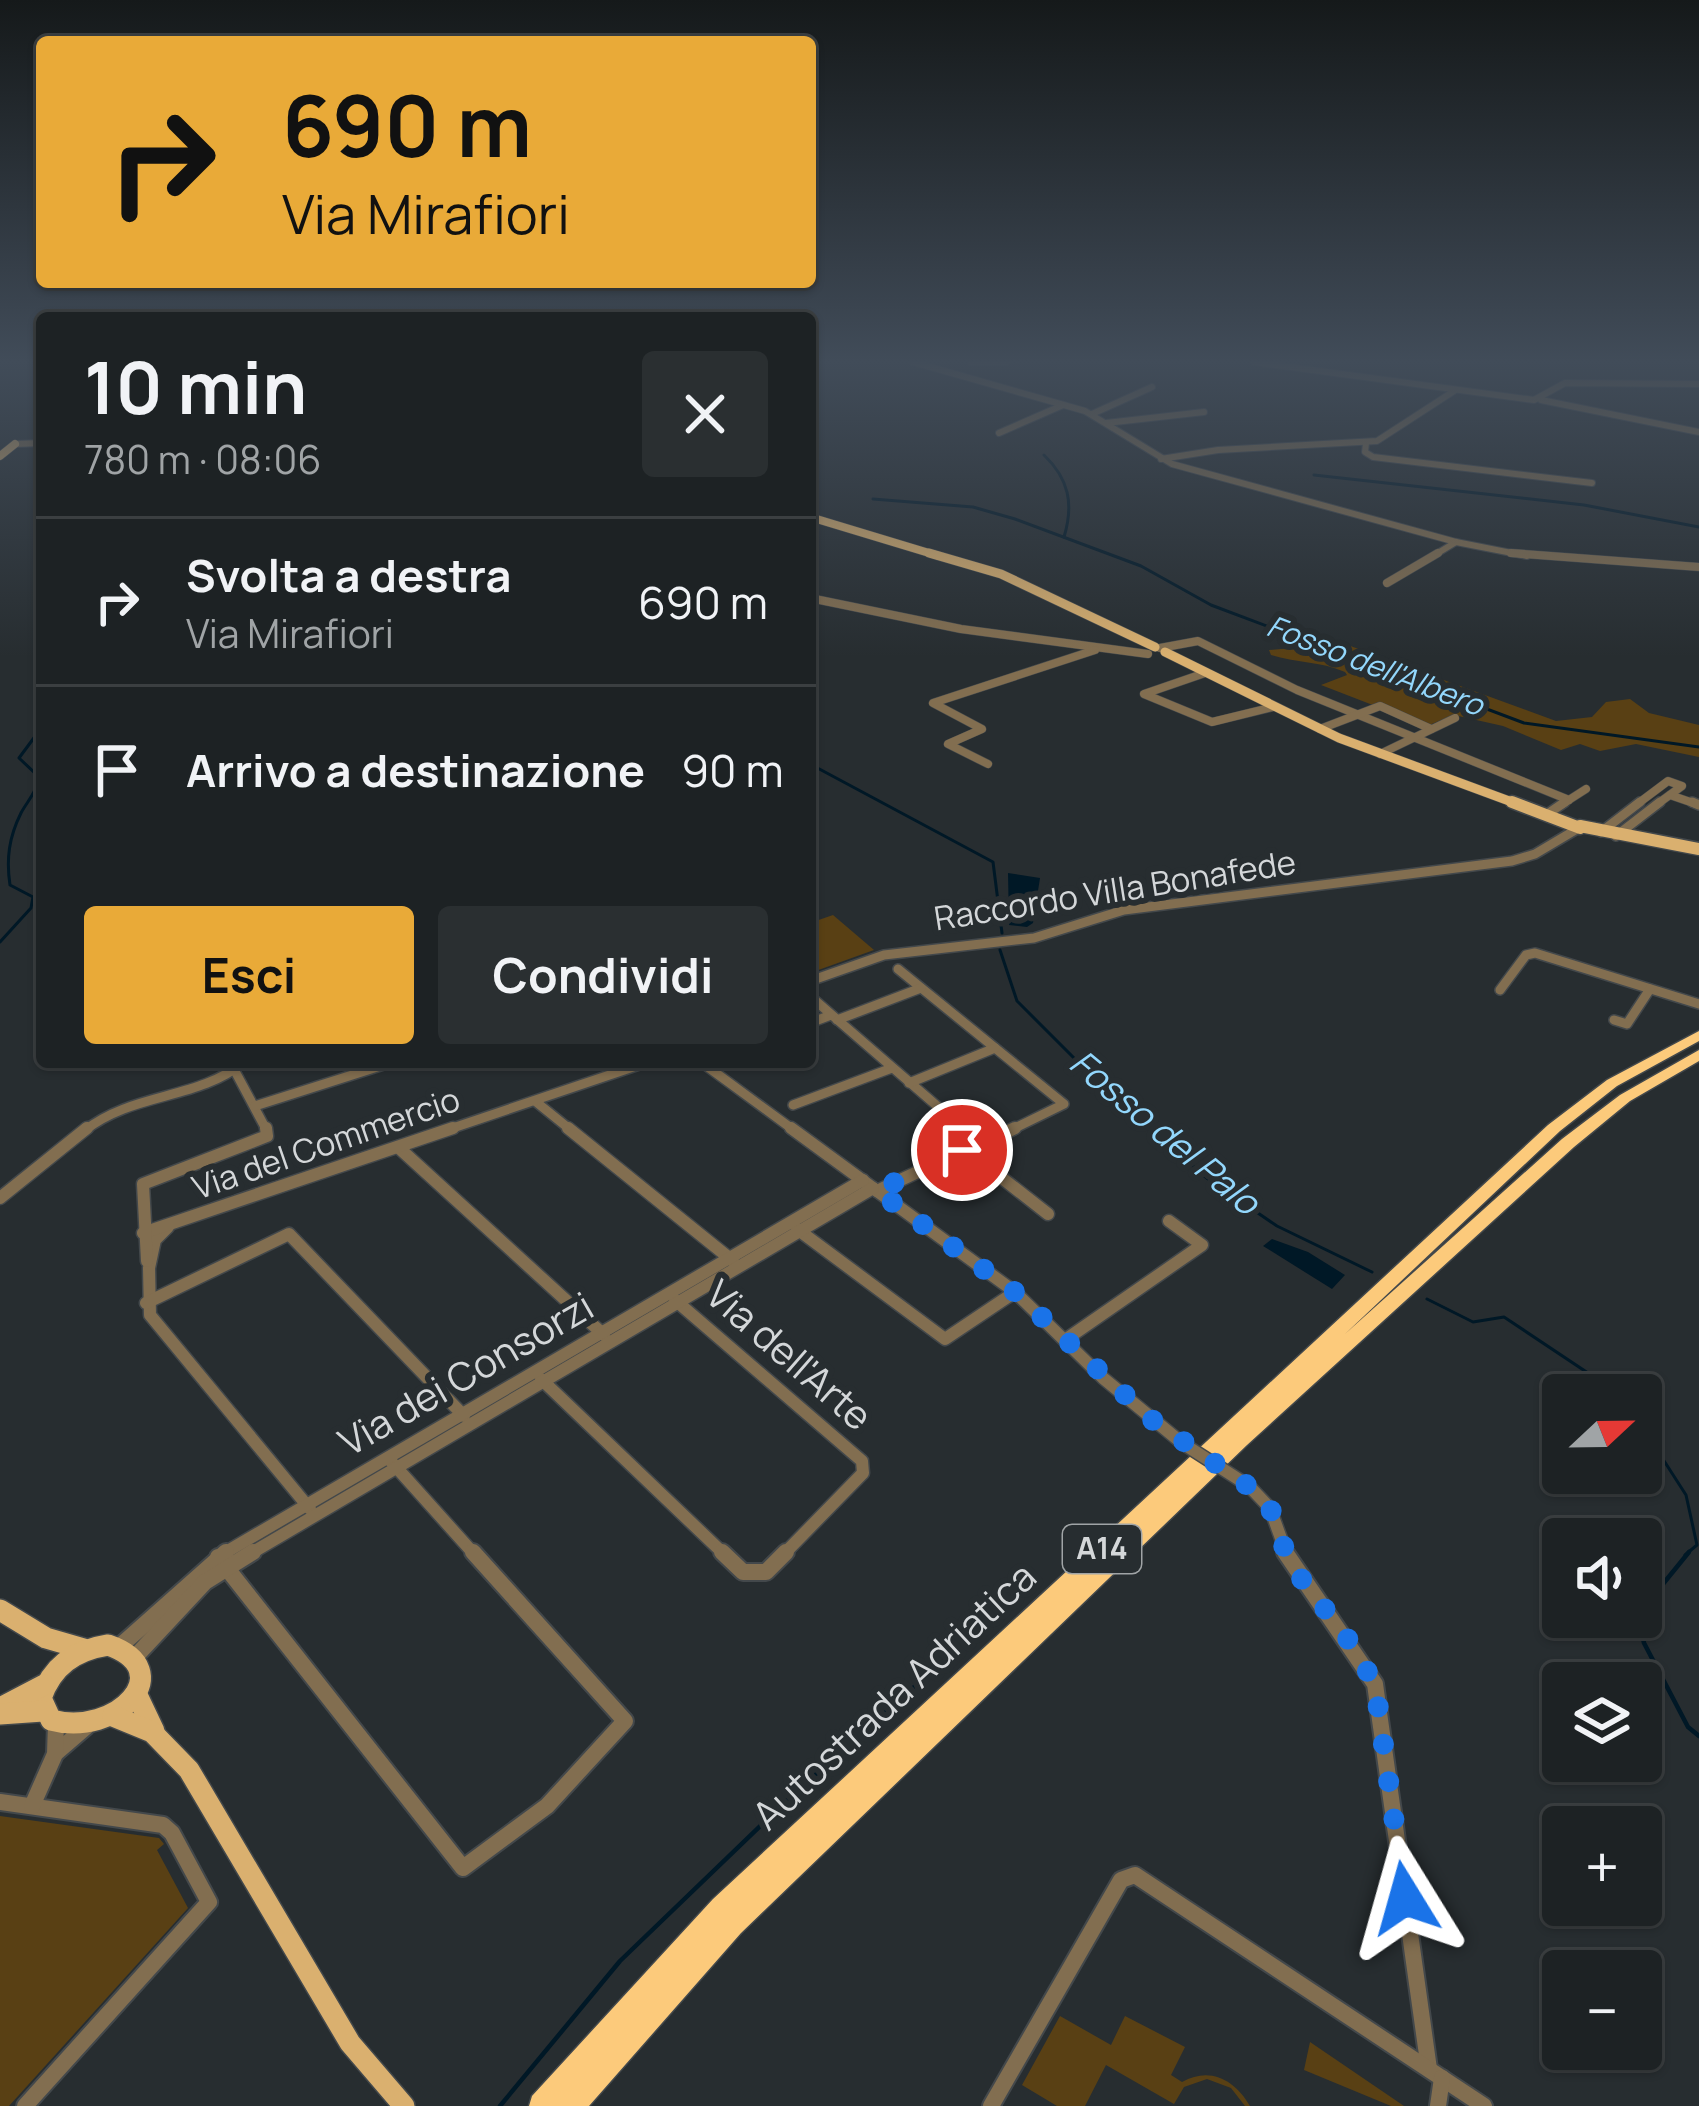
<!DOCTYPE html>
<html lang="it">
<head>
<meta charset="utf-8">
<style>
	body { margin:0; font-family:Manrope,sans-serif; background:#2a2f31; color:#f1f3f6; height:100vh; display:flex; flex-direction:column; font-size:45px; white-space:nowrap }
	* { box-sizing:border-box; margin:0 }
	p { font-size:39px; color:#a0a4a6 }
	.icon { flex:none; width:66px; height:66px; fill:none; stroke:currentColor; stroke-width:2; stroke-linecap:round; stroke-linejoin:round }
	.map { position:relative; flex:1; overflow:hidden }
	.sheet { position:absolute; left:36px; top:312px; width:780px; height:756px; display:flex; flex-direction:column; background:#1d2224; border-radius:12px; box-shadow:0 3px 9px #0004,0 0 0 3px #3b3f41 }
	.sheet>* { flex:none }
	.top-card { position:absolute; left:36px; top:36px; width:780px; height:252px; border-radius:12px; box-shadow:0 3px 9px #0004,0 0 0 3px #3b3f41; background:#e9aa38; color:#111; overflow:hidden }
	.needle { width:78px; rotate:68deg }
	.buttons { position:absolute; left:1542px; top:1374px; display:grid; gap:24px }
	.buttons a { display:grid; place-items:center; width:120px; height:120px; border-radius:12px; background:#1d2224; box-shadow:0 3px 9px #0004,0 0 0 3px #3b3f41; font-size:60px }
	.pin { position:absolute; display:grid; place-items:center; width:102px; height:102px; color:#fff; margin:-51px; border:6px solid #fff; border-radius:50%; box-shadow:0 3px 12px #0007 }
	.me { position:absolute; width:132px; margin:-66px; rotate:352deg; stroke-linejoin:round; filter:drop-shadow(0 0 9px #0008) }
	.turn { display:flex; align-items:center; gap:42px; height:252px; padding:0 48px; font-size:54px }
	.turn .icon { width:156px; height:156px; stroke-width:2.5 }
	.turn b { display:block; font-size:84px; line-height:102px }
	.round { display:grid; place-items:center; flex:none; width:126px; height:126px; border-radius:12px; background:#2a2f31 }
	.head { display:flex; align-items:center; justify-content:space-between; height:204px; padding:0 48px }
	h1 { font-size:72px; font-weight:700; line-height:90px }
	.button { display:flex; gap:24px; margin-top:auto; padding:24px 48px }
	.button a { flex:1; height:138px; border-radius:12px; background:#e9aa38; color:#111; font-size:48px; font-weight:700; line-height:138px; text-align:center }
	.button a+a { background:#2a2f31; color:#f1f3f6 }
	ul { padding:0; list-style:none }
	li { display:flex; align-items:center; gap:36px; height:168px; padding:0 48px; border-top:3px solid #3b3f41 }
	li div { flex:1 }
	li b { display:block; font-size:45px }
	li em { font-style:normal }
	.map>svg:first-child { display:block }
	.green { fill:#594014 }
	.water { fill:#001826 }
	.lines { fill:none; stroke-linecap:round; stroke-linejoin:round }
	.stream-far1 { stroke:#001826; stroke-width:3 }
	.stream { stroke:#001826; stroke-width:4.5 }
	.minor-far4-casing { stroke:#43484b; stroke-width:8 }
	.minor-far3-casing { stroke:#43484b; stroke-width:9 }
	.minor-far2-casing { stroke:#43484b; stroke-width:12 }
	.minor-far1-casing { stroke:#43484b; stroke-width:15 }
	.minor-casing { stroke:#43484b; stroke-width:20 }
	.major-far3-casing { stroke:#43484b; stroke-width:9 }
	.major-far2-casing { stroke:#43484b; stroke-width:10 }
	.major-far1-casing { stroke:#43484b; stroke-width:15 }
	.major-casing { stroke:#43484b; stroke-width:24 }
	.highway-casing { stroke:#43484b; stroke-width:3 }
	.minor-far4 { stroke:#826e50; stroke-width:6 }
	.minor-far3 { stroke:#826e50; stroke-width:8 }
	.minor-far2 { stroke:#826e50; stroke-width:9 }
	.minor-far1 { stroke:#826e50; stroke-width:12 }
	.minor { stroke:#826e50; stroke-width:16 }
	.major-far3 { stroke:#dab06f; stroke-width:8 }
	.major-far2 { stroke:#dab06f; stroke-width:9 }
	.major-far1 { stroke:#dab06f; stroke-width:12 }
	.major { stroke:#dab06f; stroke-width:21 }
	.highway { fill:#fcca7b; fill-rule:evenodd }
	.minor-bridge-casing { stroke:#43484b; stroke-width:15; stroke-linecap:butt }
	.minor-bridge { stroke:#826e50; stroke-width:12 }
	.route { stroke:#1a73e8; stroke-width:21; stroke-dasharray:0 37.8 }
	.labels { text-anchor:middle; stroke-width:12; stroke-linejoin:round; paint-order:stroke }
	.far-water-label { font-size:30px; font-style:italic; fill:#93d7fc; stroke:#272d30 }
	.shield { fill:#272d30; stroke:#a0a4a6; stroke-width:3 }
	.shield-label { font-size:30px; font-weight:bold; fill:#d4d7d9 }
	.street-label { font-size:33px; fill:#d4d7d9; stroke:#272d30 }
	.water-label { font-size:36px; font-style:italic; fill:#93d7fc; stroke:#272d30 }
	.near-street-label { font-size:39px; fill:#d4d7d9; stroke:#272d30 }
</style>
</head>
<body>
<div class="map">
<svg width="1699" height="2106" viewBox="0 0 1699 2106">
	<rect width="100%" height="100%" fill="#272d30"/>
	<g class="green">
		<path d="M1292 639 1334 640 1556 721 1592 717 1606 702 1630 699 1649 713 1699 725V757L1636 744 1600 751 1580 744 1561 750 1503 726 1454 715 1427 726 1321 685 1347 675 1345 672C1320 661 1296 663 1271 655L1269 650 1292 648Z"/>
		<polygon points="833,915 874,950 810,973 810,923"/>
		<polygon points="0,1816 159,1838 164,1844 157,1850 188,1908 9,2106 0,2106"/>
		<path d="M1060 2016 1111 2045 1125 2016 1185 2047 1171 2075 1182 2082C1210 2066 1235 2080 1250 2106H1245L1231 2088 1207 2079 1184 2087 1174 2104 1106 2065 1085 2106H1057L1022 2085Z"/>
		<polygon points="1310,2042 1404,2106 1391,2106 1304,2070"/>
	</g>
	<g class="water">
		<polygon points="1008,873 1040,878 1033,923 1027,927 1009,925"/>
		<polygon points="1272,1239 1308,1252 1345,1275 1332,1289 1263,1246"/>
	</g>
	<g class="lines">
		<g class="stream-far1">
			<path d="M1044 455C1069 479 1074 504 1064 537"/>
			<polyline points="1314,475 1584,505 1699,527"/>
			<polyline points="873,499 973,507 1015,519 1141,566 1211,605 1524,723 1699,747"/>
			<polyline points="810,764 993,862 1002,933"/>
			<path d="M0 942 31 908 33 897 10 885C6 859 9 837 21 813 28 800 38 791 38 776L19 758 42 727"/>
			<polyline points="1000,950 1017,1001 1119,1103 1208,1179 1277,1226 1372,1272"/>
			<polyline points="1427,1299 1473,1322 1504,1317 1621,1395"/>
			<polyline points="1641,1425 1686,1495 1697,1545 1685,1555"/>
		</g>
		<g class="stream">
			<polyline points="1641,1611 1689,1552"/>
			<polyline points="1638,1617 1644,1643 1688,1727 1699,1736"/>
			<polyline points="500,2106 620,1961 784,1803 957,1649"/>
		</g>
		<g class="minor-far4-casing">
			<g id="minor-far4">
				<polyline points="913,362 1085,411 1172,464 1456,542 1527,556"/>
				<polyline points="971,362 1007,362"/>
				<polyline points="1254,362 1534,400 1565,383 1699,384"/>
				<polyline points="1541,400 1699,432"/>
				<polyline points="1092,414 1152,387"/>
				<polyline points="1106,423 1204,412"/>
				<polyline points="999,433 1063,405"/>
				<polyline points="1366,443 1365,452 1373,457 1592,483"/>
				<polyline points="15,444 42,443"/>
				<polyline points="1161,459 1218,450 1377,441 1454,391"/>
				<polyline points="1433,556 1456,542"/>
			</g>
		</g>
		<g class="minor-far3-casing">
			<g id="minor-far3">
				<polyline points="1511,553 1699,567"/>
				<polyline points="1387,583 1438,553"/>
				<polyline points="810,598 961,629 1148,654"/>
				<polyline points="1160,648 1198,641 1297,690 1569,800"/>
				<polyline points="1205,673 1144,694 1212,722 1273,707"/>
				<polyline points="1320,729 1380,706 1431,729"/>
				<polyline points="1380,754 1455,718"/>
				<polyline points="988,764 948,744 982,729 933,703 1095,650"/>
				<polyline points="1670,795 1699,805"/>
				<polyline points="1561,805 1586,789"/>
				<polyline points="1636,805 1668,781 1682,786 1656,805"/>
			</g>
		</g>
		<g class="minor-far2-casing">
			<g id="minor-far2">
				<polyline points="1692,802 1699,805"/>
				<polyline points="1546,815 1565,802"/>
				<polyline points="1601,832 1640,802"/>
				<polyline points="1616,836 1660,802"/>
				<polyline points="898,969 1064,1104 1009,1131"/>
				<polyline points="810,981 884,955 1034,938 1124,910 1512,861 1535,854 1577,829"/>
				<polyline points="1500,990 1526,955 1535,953 1699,1004"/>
				<polyline points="810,996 966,1131"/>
				<polyline points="837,1020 921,988"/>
				<polyline points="1614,1020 1627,1024 1650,989"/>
				<polyline points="810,1023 831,1015"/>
				<polyline points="701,1062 795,1131"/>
				<polyline points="236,1073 267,1131"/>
				<polyline points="909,1083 995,1048"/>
				<polyline points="535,1101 572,1131"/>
				<polyline points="793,1105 892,1068"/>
				<polyline points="255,1106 393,1062"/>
				<path d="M84 1131C133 1092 198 1100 244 1062"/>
				<polyline points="444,1131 648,1062"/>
			</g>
		</g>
		<g class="minor-far1-casing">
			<g id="minor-far1">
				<polyline points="568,1128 733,1261"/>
				<polyline points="791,1128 1015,1292 1103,1378 1182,1443"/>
				<polyline points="963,1128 980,1143"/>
				<polyline points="982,1144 1015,1128"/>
				<polyline points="398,1147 604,1335"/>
				<polyline points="980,1157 989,1154 988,1146 971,1146 970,1153 1048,1214"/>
				<polyline points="877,1191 969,1148"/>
				<polyline points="0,1198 87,1128"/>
				<polyline points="168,1227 155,1240 149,1268 150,1315 310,1509"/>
				<polyline points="797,1229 945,1339 1015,1292"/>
				<polyline points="143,1233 453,1128"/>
				<polyline points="147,1261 143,1184 267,1136 266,1128"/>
				<polyline points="675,1300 862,1461 863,1473 783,1555"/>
				<polyline points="146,1303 289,1234 464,1416"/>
				<polyline points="1065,1340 1202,1245 1169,1221"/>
				<polyline points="541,1379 725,1555"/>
				<polyline points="388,1458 475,1555"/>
				<polyline points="1249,1486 1270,1508 1287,1555"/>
				<polyline points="221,1555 863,1180"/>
				<polyline points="248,1555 873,1188"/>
			</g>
		</g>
		<g class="minor-casing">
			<g id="minor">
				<polyline points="722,1552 743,1572 766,1572 786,1552"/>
				<polyline points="1285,1552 1375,1684 1429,2069"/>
				<polyline points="218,1557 463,1868 547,1806 625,1721 473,1552"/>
				<polyline points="119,1647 226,1552"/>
				<polyline points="136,1656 205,1582 253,1552"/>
				<polyline points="57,1752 86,1727"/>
				<polyline points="0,1802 163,1825 172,1833 209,1902 25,2106"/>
				<polyline points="32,1806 55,1754 56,1724"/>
				<polyline points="991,2106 1121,1880 1135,1875 1484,2106"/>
				<polyline points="1438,2106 1442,2078"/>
			</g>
		</g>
		<g class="major-far3-casing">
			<g id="major-far3">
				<polyline points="0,456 15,444"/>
				<polyline points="810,517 939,556"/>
			</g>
		</g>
		<g class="major-far2-casing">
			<g id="major-far2">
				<polyline points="929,553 1001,574 1155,647"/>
				<polyline points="1165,652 1339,738 1520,805"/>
			</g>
		</g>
		<g class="major-far1-casing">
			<g id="major-far1">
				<polyline points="1512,802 1580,828"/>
				<polyline points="1580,826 1699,849"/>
			</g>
		</g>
		<g class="major-casing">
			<g id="major">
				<polyline points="0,1610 46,1638 84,1649"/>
				<path d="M108 1645C181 1670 117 1738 51 1720L41 1698C52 1666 75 1650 108 1645Z"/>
				<polyline points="136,1693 154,1731"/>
				<polyline points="0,1708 44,1685"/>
				<polyline points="0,1714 43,1711"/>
				<polyline points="113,1716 152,1732 189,1770 350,2043 404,2106"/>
			</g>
		</g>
		<g class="highway-casing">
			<polygon id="highway" points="1699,1031 1699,1041 1617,1086 1560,1131 1345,1334 1562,1139 1620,1095 1699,1050 1699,1061 1630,1101 1574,1147 1247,1445 741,1933 589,2106 529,2106 532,2096 713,1899 1548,1125 1607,1080"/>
		</g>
		<use href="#minor-far4" class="minor-far4"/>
		<use href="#minor-far3" class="minor-far3"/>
		<use href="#minor-far2" class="minor-far2"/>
		<use href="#minor-far1" class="minor-far1"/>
		<use href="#minor" class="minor"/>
		<use href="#major-far3" class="major-far3"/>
		<use href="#major-far2" class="major-far2"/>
		<use href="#major-far1" class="major-far1"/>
		<use href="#major" class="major"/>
		<use href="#highway" class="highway"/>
		<g class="minor-bridge-casing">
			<polyline id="minor-bridge" points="1182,1443 1249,1486"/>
		</g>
		<use href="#minor-bridge" class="minor-bridge"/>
	</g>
	<linearGradient id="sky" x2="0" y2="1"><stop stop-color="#15191a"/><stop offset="0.55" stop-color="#414c59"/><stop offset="1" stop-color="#414c59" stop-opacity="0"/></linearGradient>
	<rect width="1699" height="657" fill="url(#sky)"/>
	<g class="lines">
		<polyline class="route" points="962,1150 877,1191 1015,1292 1151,1419 1267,1499 1290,1564 1346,1636 1375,1684 1405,1898"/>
	</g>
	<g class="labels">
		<g class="far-water-label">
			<text transform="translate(1375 666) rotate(21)" y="10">Fosso dell'Albero</text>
		</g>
		<rect class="shield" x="1063" y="1525" width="78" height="48" rx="9"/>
		<g class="shield-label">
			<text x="1102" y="1559">A14</text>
		</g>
		<g class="street-label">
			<text transform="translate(1115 890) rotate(-9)" y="12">Raccordo Villa Bonafede</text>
			<text transform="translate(326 1143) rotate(-19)" y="12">Via del Commercio</text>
		</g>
		<g class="water-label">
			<text transform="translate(1165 1132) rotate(40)" y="13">Fosso del Palo</text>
		</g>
		<g class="near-street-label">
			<text transform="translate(789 1355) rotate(41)" y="14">Via dell'Arte</text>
			<text transform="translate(466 1374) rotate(-30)" y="14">Via dei Consorzi</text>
			<text transform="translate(894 1696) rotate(-43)" y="14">Autostrada Adriatica</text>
		</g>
	</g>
</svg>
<div class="buttons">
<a><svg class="needle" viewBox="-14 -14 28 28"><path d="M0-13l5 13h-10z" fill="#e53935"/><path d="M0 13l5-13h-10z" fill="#a0a4a6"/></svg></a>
<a><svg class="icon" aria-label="sound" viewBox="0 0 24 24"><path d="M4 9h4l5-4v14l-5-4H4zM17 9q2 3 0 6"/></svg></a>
<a><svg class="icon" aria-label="layers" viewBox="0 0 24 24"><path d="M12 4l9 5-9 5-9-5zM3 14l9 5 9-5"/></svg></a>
<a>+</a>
<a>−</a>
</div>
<div class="pin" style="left:962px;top:1150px;background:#d93025"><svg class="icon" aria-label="arrive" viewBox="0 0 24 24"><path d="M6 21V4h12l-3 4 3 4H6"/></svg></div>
<svg class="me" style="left:1405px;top:1898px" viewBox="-20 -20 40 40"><path d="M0-17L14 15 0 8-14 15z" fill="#1a73e8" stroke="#fff" stroke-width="4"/></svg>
<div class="top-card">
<div class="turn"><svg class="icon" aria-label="right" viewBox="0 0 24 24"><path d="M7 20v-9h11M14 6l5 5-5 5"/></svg><div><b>690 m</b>Via Mirafiori</div></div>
</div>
<section class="sheet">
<div class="head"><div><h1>10 min</h1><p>780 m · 08:06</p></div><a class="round"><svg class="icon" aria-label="close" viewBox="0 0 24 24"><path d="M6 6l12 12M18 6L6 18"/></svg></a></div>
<ul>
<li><svg class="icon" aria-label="right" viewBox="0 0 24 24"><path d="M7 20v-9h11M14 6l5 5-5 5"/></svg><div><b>Svolta a destra</b><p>Via Mirafiori</p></div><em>690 m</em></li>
<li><svg class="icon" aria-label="arrive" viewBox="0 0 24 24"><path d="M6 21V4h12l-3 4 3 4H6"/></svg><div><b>Arrivo a destinazione</b></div><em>90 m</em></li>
</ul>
<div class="button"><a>Esci</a><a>Condividi</a></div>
</section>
</div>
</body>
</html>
